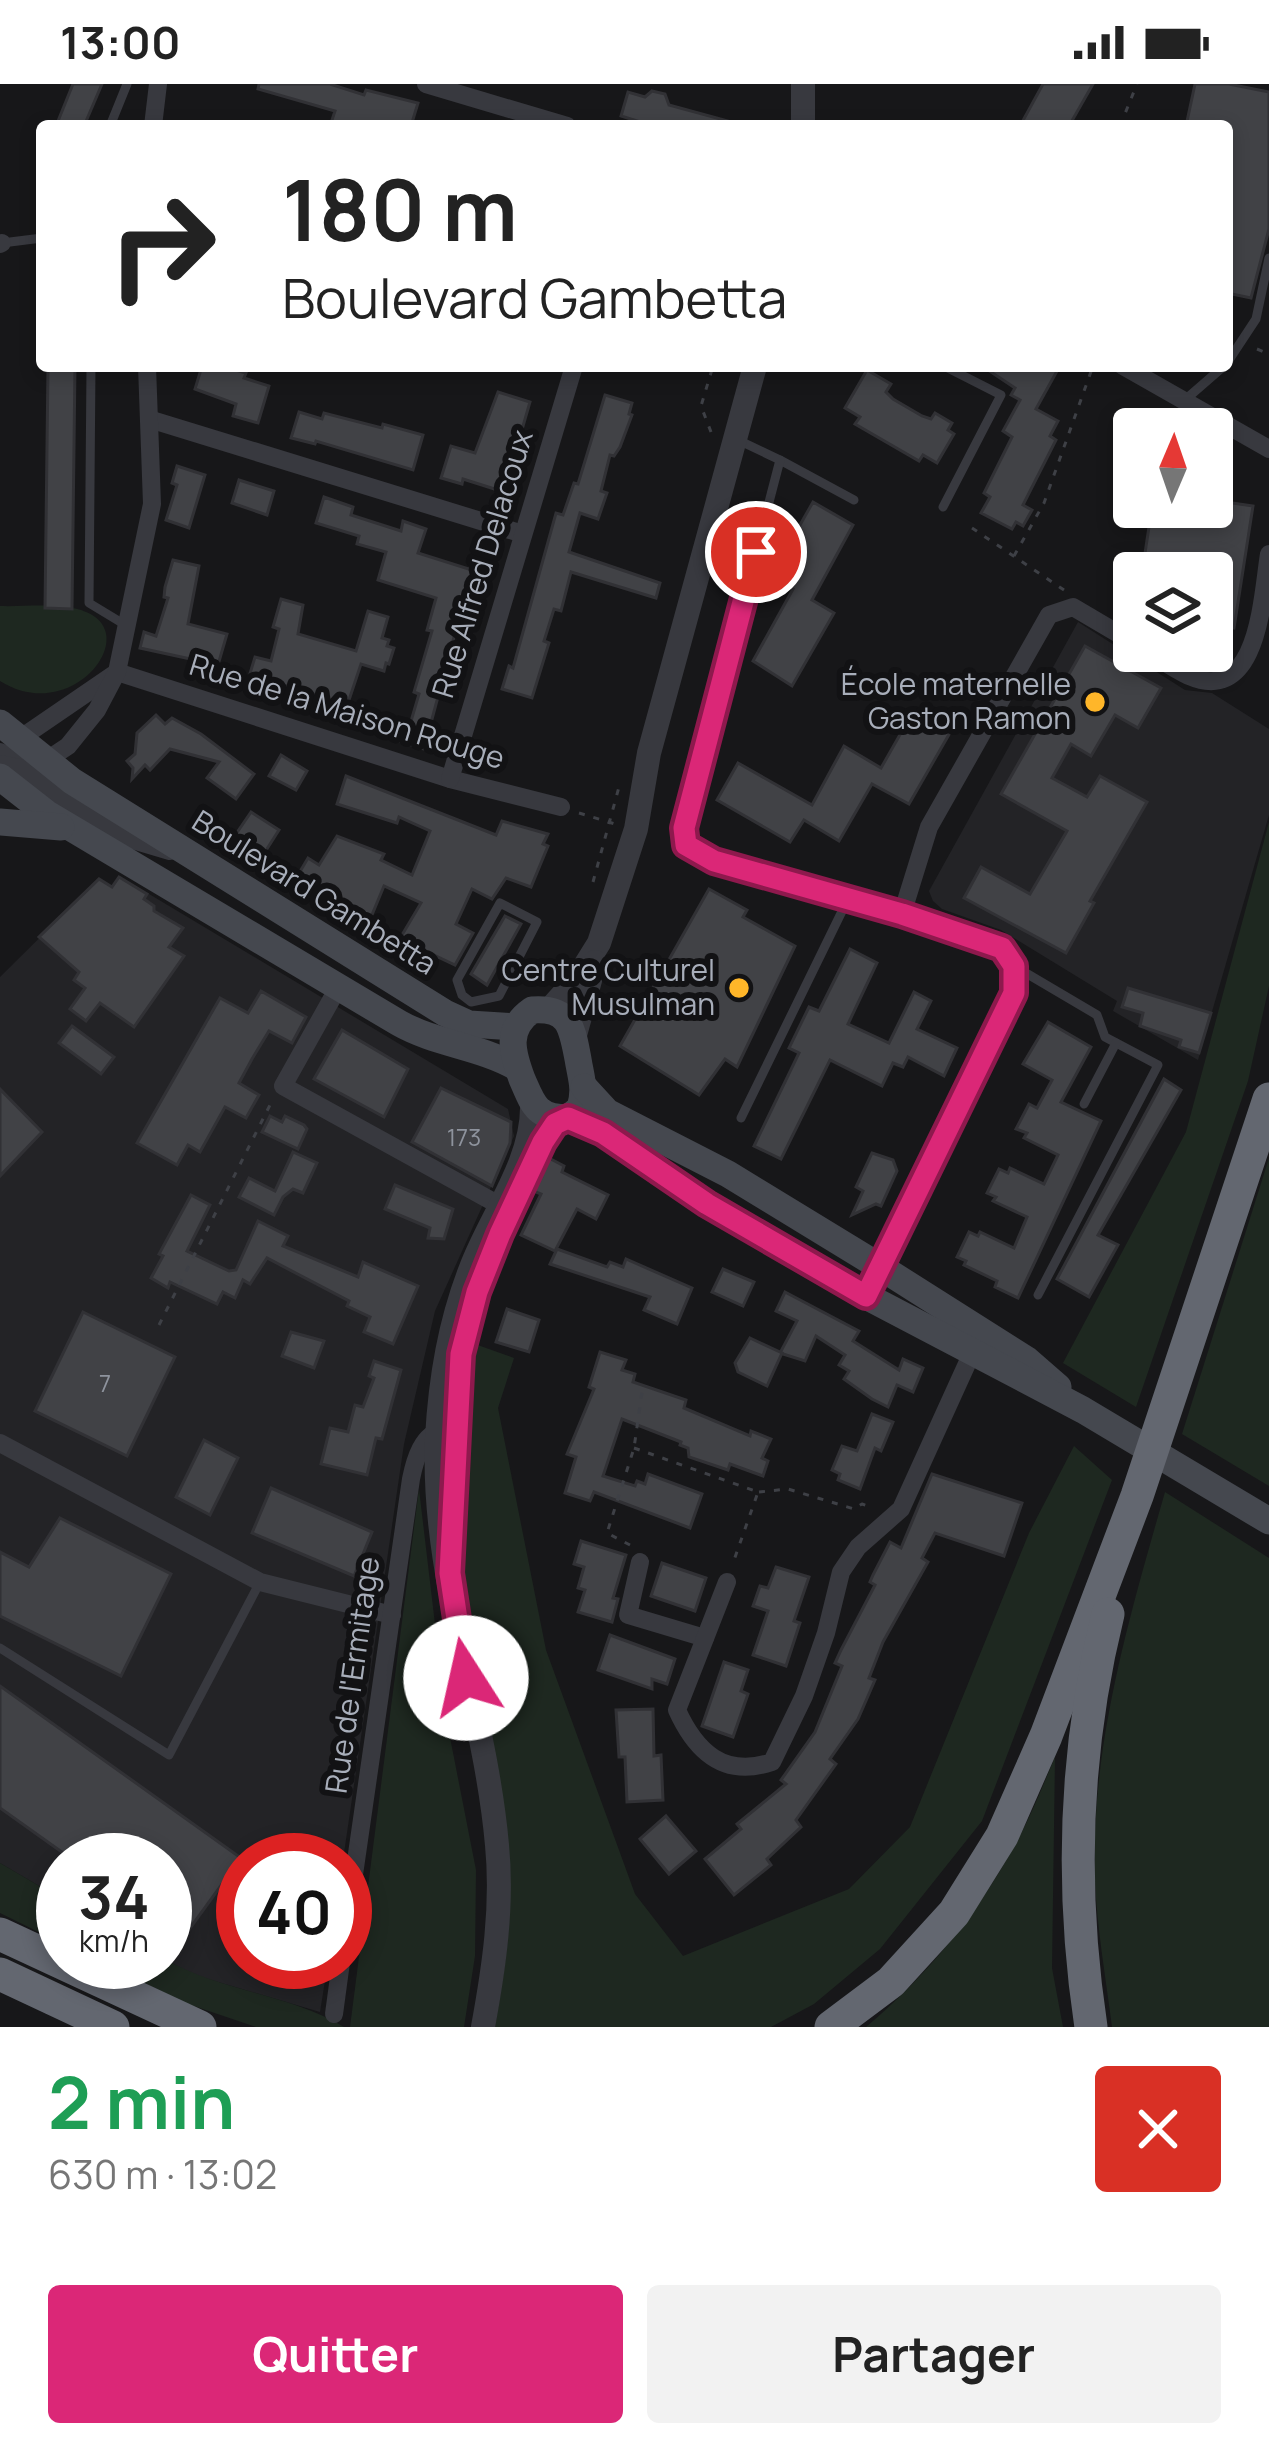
<!DOCTYPE html>
<html lang="fr">
<head>
<meta charset="utf-8">
<style>
	body { margin:0; font-family:Manrope,sans-serif; background:#f2f2f2; color:#222; height:100vh; display:flex; flex-direction:column; font-size:45px; white-space:nowrap }
	* { box-sizing:border-box; margin:0 }
	p { font-size:39px; color:#767676 }
	.icon { flex:none; width:66px; height:66px; fill:none; stroke:currentColor; stroke-width:2; stroke-linecap:round; stroke-linejoin:round }
	.map { position:relative; height:1943px; overflow:hidden }
	.details { display:flex; flex-direction:column; background:#fff; flex:1 }
	.details>* { flex:none }
	.hud { position:absolute; left:36px; top:36px; width:1197px; height:252px; border-radius:12px; box-shadow:0 6px 18px #0003; background:#fff; color:#222; overflow:hidden }
	.needle { width:78px; rotate:2deg }
	.buttons { position:absolute; left:1113px; top:324px; display:grid; gap:24px }
	.buttons a { display:grid; place-items:center; width:120px; height:120px; border-radius:12px; background:#fff; box-shadow:0 6px 18px #0003; font-size:60px }
	.speed { position:absolute; left:36px; top:1749px; display:flex; gap:24px; font-size:60px; font-weight:700; text-align:center }
	.speed>* { display:grid; place-content:center; width:156px; height:156px; border-radius:50%; background:#fff; box-shadow:0 6px 18px #0003; line-height:1 }
	.speed small { font-size:30px; font-weight:400 }
	.speed .limit { border:18px solid #d22; background:#fff; color:#111 }
	.pin { position:absolute; display:grid; place-items:center; width:102px; height:102px; color:#fff; margin:-51px; border:6px solid #fff; border-radius:50%; box-shadow:0 3px 12px #0007 }
	.me { position:absolute; width:132px; margin:-66px; rotate:350deg; stroke-linejoin:round; filter:drop-shadow(0 0 9px #0008) }
	.turn { display:flex; align-items:center; gap:42px; height:252px; padding:0 48px; font-size:54px }
	.turn .icon { width:156px; height:156px; stroke-width:2.5 }
	.turn b { display:block; font-size:84px; line-height:102px }
	.round { display:grid; place-items:center; flex:none; width:126px; height:126px; border-radius:12px; background:#f2f2f2 }
	.head { display:flex; align-items:center; justify-content:space-between; height:204px; padding:0 48px }
	h1 { font-size:72px; font-weight:700; line-height:90px; color:#1e9e55 }
	.cta { display:flex; gap:24px; margin-top:auto; padding:24px 48px }
	.cta a { flex:1; height:138px; border-radius:12px; background:#db2777; color:#fff; font-size:48px; font-weight:700; line-height:138px; text-align:center }
	.cta a+a { background:#f2f2f2; color:#222 }
	.status { display:flex; justify-content:space-between; align-items:center; height:84px; padding:0 60px; background:#fff; direction:ltr }
	.status svg { height:33px; fill:currentColor }
	.map>svg:first-child { display:block }
	.built { fill:#232326 }
	.green { fill:#1e2820 }
	.building { fill:#414246; stroke:#313135; stroke-width:3 }
	.lines { fill:none; stroke-linecap:round; stroke-linejoin:round }
	.path { stroke:#3e4046; stroke-width:3; stroke-dasharray:6 9; stroke-linecap:butt }
	.service { stroke:#38393f; stroke-width:9 }
	.minor { stroke:#38393f; stroke-width:18 }
	.tertiary { stroke:#38393f; stroke-width:24 }
	.secondary { stroke:#45484f; stroke-width:27 }
	.motorway { stroke:#636770; stroke-width:33 }
	.route-casing { stroke:#8e194d; stroke-width:30 }
	.route { stroke:#db2777; stroke-width:21 }
	.poi-dot { fill:#ffb629; stroke:#121214; stroke-width:4.5 }
	.labels { text-anchor:middle; stroke-width:12; stroke-linejoin:round; paint-order:stroke }
	.number-label { font-size:24px; fill:#8e939d }
	.street-label { font-size:30px; fill:#a8aeba; stroke:#121214 }
	.poi-label { font-size:30px; fill:#a8aeba; stroke:#121214; text-anchor:end }
</style>
</head>
<body>
<div class="status"><b>13:00</b><svg viewBox="0 0 49 12"><path d="M0 12V9h3v3zM5 12V6h3v6zM10 12V3h3v9zM15 12V0h3v12zM26 1h20v11H26zM47 4h2v5h-2z"/></svg></div>
<div class="map">
<svg width="1269" height="1943" viewBox="0 0 1269 1943">
	<rect width="100%" height="100%" fill="#171719"/>
	<g class="built">
		<polygon points="1078,538 1185,606 1212,609 1269,645 1269,731 1198,976 1113,927 1117,917 1001,846 942,825 933,817 929,807"/>
		<polygon points="119,792 508,1025 514,1052 435,1227 404,1360 343,1776 243,1776 243,1878 328,1878 320,1928 191,1890 165,1875 165,1776 63,1776 63,1816 0,1779 0,893 99,795 112,802"/>
	</g>
	<g class="green">
		<path d="M0 522C25 523 63 518 86 528 143 551 71 642 0 597Z"/>
		<polygon points="1269,738 1269,902 1248,997 1136,1323 1063,1279 1186,1048"/>
		<polygon points="1269,1074 1269,1402 1182,1350"/>
		<path d="M472 1259 514 1274 498 1324 546 1566 635 1810 683 1872 849 1805 910 1743 1029 1449 1074 1362 1112 1396 982 1737 880 1865 814 1920 771 1943H495C504 1890 514 1832 508 1778 491 1618 424 1418 472 1259Z"/>
		<polygon points="419,1405 446,1633 476,1786 475,1872 464,1943 350,1943"/>
		<path d="M1165 1408 1269 1474V1943H1112C1106 1895 1097 1845 1095 1797 1090 1664 1129 1534 1165 1408Z"/>
		<path d="M1055 1673 1052 1884 1063 1943H866C926 1893 980 1827 1017 1757 1032 1730 1043 1701 1055 1673Z"/>
		<polygon points="0,1779 63,1816 63,1860 0,1829"/>
		<path d="M165 1875C221 1908 289 1909 344 1943H256L188 1920 101 1878Z"/>
	</g>
	<g class="building">
		<polygon points="73,0 102,0 84,42 56,42"/>
		<polygon points="259,0 330,0 364,11 366,6 418,19 411,42 330,42 335,27 258,5"/>
		<polygon points="1043,0 1093,0 1069,42 1020,42"/>
		<polygon points="1195,0 1229,0 1269,8 1269,145 1251,214 1227,209 1227,42 1186,42"/>
		<polygon points="652,7 665,10 669,21 728,37 727,42 653,42 621,32 628,8 645,13"/>
		<polygon points="48,282 75,282 72,525 45,524"/>
		<polygon points="202,282 222,282 246,289 244,294 269,302 258,339 233,332 236,320 195,305"/>
		<polygon points="982,282 1048,282 1057,287 1036,325 1058,337 1050,352 1056,356 1023,421 1032,426 1023,442 1016,438 1012,445 981,429 990,413 984,409 1012,353 1003,347 1020,316 1011,311 1015,304"/>
		<polygon points="867,286 891,300 886,308 893,315 922,332 931,335 935,329 952,339 948,346 954,350 937,379 923,371 919,377 855,340 860,333 845,324"/>
		<polygon points="498,308 530,318 504,408 463,395 462,400 441,394 451,362 475,369"/>
		<polygon points="605,311 632,319 629,330 632,331 620,363 614,372 610,371 601,407 607,409 598,435 580,429 569,468 660,499 656,514 571,488 561,527 554,525 544,557 549,559 532,614 502,605 509,582 513,584 556,429 563,431 574,399 578,400"/>
		<polygon points="299,328 322,335 324,329 382,344 383,340 423,351 413,386 316,357 315,360 291,354"/>
		<polygon points="177,382 205,391 189,444 166,436 177,401 172,399"/>
		<polygon points="239,396 274,407 267,431 232,419"/>
		<polygon points="324,413 353,423 351,431 401,447 403,437 426,445 418,469 472,486 424,665 371,648 374,637 409,644 419,610 414,608 432,547 427,546 436,514 378,496 386,468 357,460 359,452 316,439"/>
		<polygon points="1212,416 1253,422 1234,544 1212,541 1212,489 1142,489 1152,423 1212,423"/>
		<polygon points="813,418 853,441 812,516 834,529 792,602 753,577 793,505 771,492"/>
		<polygon points="173,476 199,482 188,540 227,550 218,581 140,564 144,548 156,552 168,514 164,513 165,503"/>
		<polygon points="281,515 303,521 298,550 356,567 368,527 388,533 382,554 389,556 387,562 394,564 389,580 386,579 384,587 361,580 347,622 286,602 285,608 248,596 255,573 271,577 279,545 273,543"/>
		<polygon points="1085,562 1161,604 1138,644 1115,631 1091,672 1071,660 1052,694 1087,713 1100,692 1147,718 1090,817 1094,819 1066,869 964,814 981,783 1030,810 1067,747 1001,710"/>
		<polygon points="914,626 951,647 909,720 872,700 839,757 804,736 790,758 717,716 738,679 812,721 844,662 881,684"/>
		<polygon points="156,631 165,640 172,634 201,650 254,690 236,715 207,694 219,678 170,665 150,686 145,681 132,695 133,684 127,677 135,670 137,649"/>
		<polygon points="281,671 307,687 296,706 269,692"/>
		<polygon points="346,692 496,751 502,737 548,750 543,760 548,762 531,803 506,794 492,815 472,805 456,840 473,849 455,881 421,865 419,869 399,856 421,819 384,802 369,838 295,796 308,774 319,781 337,752 384,770 381,776 412,791 430,747 399,733 397,739 337,720"/>
		<polygon points="251,728 279,746 265,768 236,750"/>
		<polygon points="119,793 147,810 144,815 154,822 154,827 183,844 169,863 184,872 134,943 100,919 86,937 70,925 85,904 74,896 79,888 39,853 99,795 112,803"/>
		<polygon points="709,805 747,826 743,833 795,862 737,983 725,975 699,1011 620,962"/>
		<polygon points="505,832 521,840 487,901 471,890"/>
		<polygon points="850,865 877,879 848,940 889,959 914,908 931,917 917,945 957,964 944,992 908,973 903,983 893,979 882,1002 830,976 781,1075 754,1062 799,969 789,964 809,923 819,927"/>
		<polygon points="1128,904 1211,929 1199,969 1179,963 1181,956 1140,942 1143,929 1122,923"/>
		<polygon points="261,907 306,933 292,959 269,947 252,975 239,999 259,1011 246,1034 225,1023 200,1068 188,1061 177,1081 137,1059 220,914 248,929"/>
		<polygon points="1048,938 1091,963 1061,1018 1101,1037 1018,1214 995,1203 997,1197 964,1181 966,1177 957,1173 969,1148 978,1152 980,1148 1014,1164 1027,1133 993,1117 996,1113 987,1109 999,1085 1008,1089 1010,1084 1044,1100 1058,1071 1024,1054 1027,1049 1016,1045 1029,1020 1037,1024 1052,996 1023,980"/>
		<polygon points="72,942 114,973 101,990 59,959"/>
		<polygon points="342,946 408,985 384,1033 314,995"/>
		<polygon points="1164,995 1181,1006 1098,1151 1118,1161 1089,1213 1057,1195"/>
		<polygon points="441,1004 511,1038 510,1059 492,1102 412,1058"/>
		<polygon points="0,1005 42,1048 0,1092"/>
		<polygon points="270,1032 282,1038 285,1032 304,1041 307,1045 298,1065 262,1048"/>
		<polygon points="293,1068 317,1079 303,1109 293,1105 283,1113 274,1131 239,1113 249,1094 275,1107"/>
		<polygon points="872,1069 893,1076 897,1087 881,1122 876,1120 852,1131 863,1107 856,1103"/>
		<polygon points="547,1073 564,1082 562,1088 608,1111 596,1135 577,1125 555,1167 521,1151 541,1110 531,1106"/>
		<polygon points="395,1101 453,1125 444,1155 428,1154 430,1144 385,1125"/>
		<polygon points="191,1111 210,1121 187,1167 229,1187 236,1186 258,1137 288,1152 283,1162 358,1193 363,1178 418,1202 393,1260 364,1248 370,1233 347,1222 349,1217 267,1174 250,1200 243,1196 235,1214 223,1208 217,1220 170,1198 168,1204 151,1194 163,1172 159,1170"/>
		<polygon points="557,1165 607,1183 610,1178 623,1183 626,1175 692,1204 677,1240 644,1226 650,1213 550,1180"/>
		<polygon points="723,1185 754,1198 743,1222 712,1208"/>
		<polygon points="785,1208 859,1247 853,1257 899,1286 903,1275 923,1284 913,1308 897,1301 888,1323 872,1315 844,1295 849,1287 839,1281 845,1271 816,1252 805,1277 780,1269 797,1237 776,1227"/>
		<polygon points="507,1225 539,1236 529,1268 496,1258"/>
		<polygon points="83,1228 175,1273 127,1372 35,1327"/>
		<polygon points="291,1248 324,1257 314,1284 282,1272"/>
		<polygon points="750,1254 782,1269 767,1302 738,1288 735,1279"/>
		<polygon points="600,1268 626,1276 622,1286 635,1290 633,1298 686,1316 684,1324 750,1352 751,1347 771,1355 762,1374 768,1377 763,1392 730,1380 728,1386 689,1373 688,1364 680,1361 681,1358 622,1335 603,1392 635,1402 637,1397 645,1400 648,1390 702,1410 690,1444 594,1408 590,1417 565,1409 576,1373 567,1370 594,1305 589,1303"/>
		<polygon points="374,1277 401,1286 382,1355 376,1354 367,1391 321,1380 330,1344 348,1348 355,1321 363,1323 374,1294 369,1292"/>
		<polygon points="872,1330 893,1338 881,1367 875,1364 860,1405 838,1396 840,1390 832,1386 842,1362 857,1367"/>
		<polygon points="204,1356 238,1374 210,1431 176,1413"/>
		<polygon points="932,1390 1022,1419 1004,1472 935,1449 922,1474 928,1478 883,1558 869,1594 875,1596 858,1635 830,1675 836,1680 796,1736 801,1743 767,1775 771,1781 734,1811 705,1775 741,1745 737,1740 786,1700 781,1696 815,1648 842,1582 835,1579 841,1566 875,1501 870,1498 873,1491 890,1458 901,1464"/>
		<polygon points="271,1404 372,1448 354,1492 252,1449"/>
		<polygon points="60,1434 171,1490 121,1592 0,1532 0,1468 29,1483"/>
		<polygon points="581,1457 626,1471 613,1514 618,1515 612,1538 578,1528 585,1506 578,1504 584,1483 574,1480"/>
		<polygon points="662,1479 706,1494 695,1527 651,1512"/>
		<polygon points="776,1483 809,1493 794,1537 800,1539 786,1582 753,1571 768,1527 753,1522 760,1502 768,1504"/>
		<polygon points="610,1551 675,1575 667,1600 652,1595 652,1605 598,1586"/>
		<polygon points="724,1578 748,1586 741,1607 748,1610 733,1653 702,1642"/>
		<polygon points="0,1602 241,1774 183,1854 165,1842 165,1776 73,1776 0,1724"/>
		<polygon points="653,1625 654,1672 661,1671 663,1716 627,1718 625,1673 619,1673 616,1626"/>
		<polygon points="666,1732 696,1767 669,1790 640,1755"/>
	</g>
	<g class="lines">
		<g class="path">
			<polyline points="1120,42 1137,0"/>
			<polyline points="1257,265 1269,270"/>
			<polyline points="711,348 701,322 713,282"/>
			<polyline points="972,444 1064,506"/>
			<polyline points="1014,472 1044,419 1093,282"/>
			<polyline points="579,729 615,740"/>
			<polyline points="593,798 619,703"/>
			<polyline points="159,1241 272,1017"/>
			<polyline points="634,1364 758,1408 733,1479"/>
			<polyline points="759,1408 788,1405 854,1425 862,1420 871,1423"/>
			<polyline points="630,1461 607,1449 634,1364 643,1301"/>
		</g>
		<g class="service">
			<polyline points="110,42 127,0"/>
			<polyline points="2,159 42,154"/>
			<polyline points="1227,279 1256,235 1269,174"/>
			<polyline points="91,282 89,519 127,542"/>
			<polyline points="1186,315 1224,282"/>
			<polyline points="780,376 854,416"/>
			<polyline points="943,423 1001,311 944,282"/>
			<polyline points="684,744 780,376 738,356"/>
			<polygon points="500,819 537,838 499,912 471,918 462,911 457,896"/>
			<polyline points="1014,882 1097,931 1105,953 1158,981 1038,1211"/>
			<polyline points="1084,1020 1116,959"/>
			<polyline points="741,1034 848,815"/>
			<polyline points="0,1564 169,1671 260,1498"/>
		</g>
		<g class="minor">
			<polyline points="426,0 567,42"/>
			<polyline points="153,42 158,0"/>
			<polyline points="0,160 2,159"/>
			<polyline points="1123,282 1269,365"/>
			<polyline points="149,335 523,450"/>
			<path d="M1147 567C1160 575 1174 585 1189 592 1259 622 1262 513 1269 470"/>
			<polyline points="117,588 450,695 561,723"/>
			<polyline points="18,656 113,591"/>
			<polyline points="0,668 20,677 44,678 68,662 97,626 117,588 152,420 147,282"/>
			<polyline points="450,695 574,282"/>
			<polyline points="684,744 686,761 714,777 902,830 1002,864 1014,882 1014,909 866,1212"/>
			<polyline points="902,830 929,743 1049,531 1073,523 1134,559"/>
			<polyline points="339,902 283,1002 499,1121"/>
			<polyline points="0,1359 260,1498 392,1531"/>
			<polyline points="640,1478 628,1531 705,1554"/>
			<path d="M727 1498 677 1626C696 1668 724 1694 772 1678L804 1612 826 1549 841 1488 858 1463 901 1425 976 1260"/>
			<path d="M345 1853 411 1395C415 1375 422 1350 444 1345"/>
			<polyline points="334,1930 341,1878"/>
		</g>
		<g class="tertiary">
			<polyline points="803,42 803,0"/>
			<polyline points="0,683 24,688 133,753 170,764"/>
			<polyline points="549,926 576,896 599,859 636,745 649,669 755,282"/>
			<polyline points="575,951 595,878"/>
			<polyline points="453,1402 456,1317"/>
			<path d="M483 1943C494 1883 503 1822 497 1761 485 1625 431 1492 437 1354 440 1297 450 1237 471 1184 490 1133 533 1078 532 1022"/>
		</g>
		<g class="secondary">
			<polyline points="0,639 72,697 445,929 469,940 516,943"/>
			<path d="M0 693 46 729 399 939C436 960 479 962 516 983"/>
			<polyline points="0,738 61,743"/>
			<path d="M532 926C570 923 572 944 578 975 581 994 586 1005 580 1024L568 1034C536 1034 533 1020 522 995 512 968 505 945 532 926Z"/>
			<polyline points="584,1003 607,1028 728,1090 882,1184 1027,1276 1058,1303"/>
			<polyline points="568,1034 603,1049 693,1111 866,1212 1083,1326 1269,1437"/>
		</g>
		<g class="motorway">
			<polyline points="0,1850 200,1943"/>
			<polyline points="0,1890 113,1943"/>
			<polyline points="831,1943 891,1898 954,1829 1002,1752 1046,1652 1137,1412 1269,1015"/>
			<path d="M1091 1943C1070 1804 1074 1667 1108 1530"/>
		</g>
	</g>
	<g class="lines">
		<g class="route-casing">
			<polyline id="route" points="466,1594 450,1489 461,1270 477,1208 500,1150 543,1058 555,1040 568,1034 603,1049 707,1120 866,1212 1014,909 1014,882 1002,864 902,830 714,777 686,761 684,744 756,468"/>
		</g>
		<use href="#route" class="route"/>
	</g>
	<g class="poi-dot">
		<circle cx="1095" cy="618" r="12"/>
		<circle cx="739" cy="904" r="12"/>
	</g>
	<g class="labels">
		<g class="number-label">
			<text x="464" y="1062">173</text>
			<text x="105" y="1308">7</text>
		</g>
		<g class="street-label">
			<text transform="translate(483 480) rotate(-73)" y="10">Rue Alfred Delacoux</text>
			<text transform="translate(347 628) rotate(17)" y="10">Rue de la Maison Rouge</text>
			<text transform="translate(314 809) rotate(32)" y="10">Boulevard Gambetta</text>
			<text transform="translate(353 1591) rotate(-82)" y="10">Rue de l'Ermitage</text>
		</g>
		<g class="poi-label">
			<text x="1071" y="611">École maternelle<tspan x="1071" dy="34">Gaston Ramon</tspan></text>
			<text x="715" y="897">Centre Culturel<tspan x="715" dy="34">Musulman</tspan></text>
		</g>
	</g>
</svg>
<div class="buttons">
<a><svg class="needle" viewBox="-14 -14 28 28"><path d="M0-13l5 13h-10z" fill="#e53935"/><path d="M0 13l5-13h-10z" fill="#767676"/></svg></a>
<a><svg class="icon" aria-label="layers" viewBox="0 0 24 24"><path d="M12 4l9 5-9 5-9-5zM3 14l9 5 9-5"/></svg></a>
</div>
<div class="speed"><div>34<small>km/h</small></div><div class="limit">40</div></div>
<div class="pin" style="left:756px;top:468px;background:#d93025"><svg class="icon" aria-label="arrive" viewBox="0 0 24 24"><path d="M6 21V4h12l-3 4 3 4H6"/></svg></div>
<svg class="me" style="left:466px;top:1594px" viewBox="-20 -20 40 40"><circle r="19" fill="#fff"/><path d="M0-13L10 11 0 6-10 11z" fill="#db2777"/></svg>
<div class="hud">
<div class="turn"><svg class="icon" aria-label="right" viewBox="0 0 24 24"><path d="M7 20v-9h11M14 6l5 5-5 5"/></svg><div><b>180 m</b>Boulevard Gambetta</div></div>
</div>
</div>
<section class="details">
<div class="head"><div><h1>2 min</h1><p>630 m · 13:02</p></div><a class="round" style="background:#d93025;color:#fff"><svg class="icon" aria-label="close" viewBox="0 0 24 24"><path d="M6 6l12 12M18 6L6 18"/></svg></a></div>
<div class="cta"><a>Quitter</a><a>Partager</a></div>
</section>
</body>
</html>
